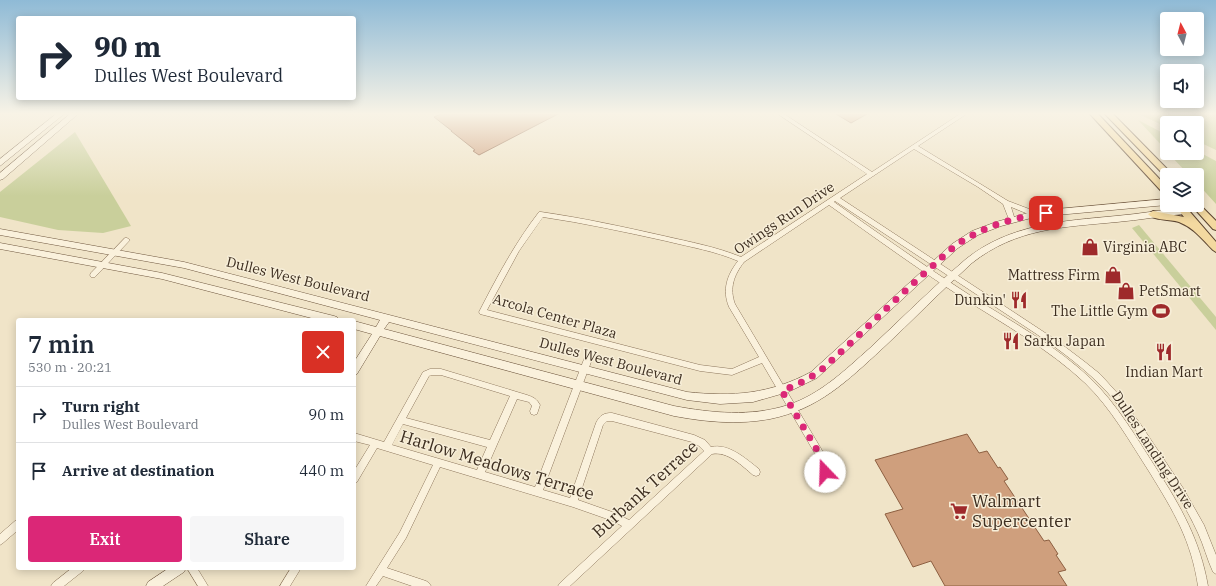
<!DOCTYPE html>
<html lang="en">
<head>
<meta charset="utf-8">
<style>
	body { margin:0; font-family:"IBM Plex Serif",serif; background:#f6f6f7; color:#1f2937; height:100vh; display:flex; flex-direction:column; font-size:15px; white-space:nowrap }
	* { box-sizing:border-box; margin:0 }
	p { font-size:13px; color:#747a83 }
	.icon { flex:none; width:22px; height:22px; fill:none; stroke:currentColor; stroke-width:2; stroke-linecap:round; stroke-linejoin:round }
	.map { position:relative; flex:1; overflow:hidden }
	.sheet { position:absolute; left:16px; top:318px; width:340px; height:252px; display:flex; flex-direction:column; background:#fff; border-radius:4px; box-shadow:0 2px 10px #0003 }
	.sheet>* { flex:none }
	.banner { position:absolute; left:16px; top:16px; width:340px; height:84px; border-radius:4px; box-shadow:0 2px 10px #0003; background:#fff; color:#1f2937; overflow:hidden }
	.needle { width:26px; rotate:353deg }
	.tools { position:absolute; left:1160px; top:12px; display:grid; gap:8px }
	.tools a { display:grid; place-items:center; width:44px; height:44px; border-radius:4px; background:#fff; box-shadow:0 2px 10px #0003; font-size:20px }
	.pin { position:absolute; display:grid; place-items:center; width:34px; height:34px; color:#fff; margin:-17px; border-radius:8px; box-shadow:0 2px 6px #0006 }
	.me { position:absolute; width:44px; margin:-22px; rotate:339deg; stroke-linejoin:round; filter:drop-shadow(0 0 3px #0008) }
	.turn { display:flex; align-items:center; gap:14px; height:84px; padding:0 12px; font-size:18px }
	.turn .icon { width:52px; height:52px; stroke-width:2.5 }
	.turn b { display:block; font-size:28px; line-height:34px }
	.round { display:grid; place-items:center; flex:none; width:42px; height:42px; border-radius:4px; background:#f6f6f7 }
	.head { display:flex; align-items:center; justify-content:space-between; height:68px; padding:0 12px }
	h1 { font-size:24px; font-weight:600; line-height:30px }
	.primary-button { display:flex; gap:8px; margin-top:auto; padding:8px 12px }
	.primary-button a { flex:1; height:46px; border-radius:4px; background:#db2777; color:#fff; font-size:16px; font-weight:600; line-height:46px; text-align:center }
	.primary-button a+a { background:#f6f6f7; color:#1f2937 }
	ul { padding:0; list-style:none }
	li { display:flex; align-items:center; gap:12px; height:56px; padding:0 12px; border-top:1px solid #e0e1e3 }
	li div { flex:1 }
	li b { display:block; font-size:15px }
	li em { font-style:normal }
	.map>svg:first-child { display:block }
	.green { fill:#c9cf9b }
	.building { fill:#cf9f7d; stroke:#8d5f41 }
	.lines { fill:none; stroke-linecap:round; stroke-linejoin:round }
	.street-casing { stroke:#8d765c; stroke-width:1 }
	.secondary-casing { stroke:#6f573f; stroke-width:1 }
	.primary-casing { stroke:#5b4430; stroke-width:2 }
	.street { fill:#faf1dc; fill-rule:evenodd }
	.secondary { fill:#faf1dc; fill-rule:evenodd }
	.primary { fill:#f3d9a0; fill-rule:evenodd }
	.route { stroke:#db2777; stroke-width:7; stroke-dasharray:0 12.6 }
	.labels { text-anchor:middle; stroke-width:3; stroke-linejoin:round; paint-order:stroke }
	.street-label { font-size:14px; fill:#3d2e20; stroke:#f7eed8 }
	.poi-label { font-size:14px; fill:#3d2e20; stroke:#f7eed8; text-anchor:start }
	.near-street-label { font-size:17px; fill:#3d2e20; stroke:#f7eed8 }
	.near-poi-label { font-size:17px; fill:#3d2e20; stroke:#f7eed8; text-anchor:start }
</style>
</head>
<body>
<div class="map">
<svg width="1216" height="586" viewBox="0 0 1216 586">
	<rect width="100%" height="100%" fill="#f0e4c8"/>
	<g class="green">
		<polygon points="1138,114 1216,114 1216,150 1197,141 1197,123 1167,123 1167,127"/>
		<polygon points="1138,120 1167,135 1167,151"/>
		<polygon points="75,132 131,226 103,233 58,230 0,217 0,192"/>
		<polygon points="1197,151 1216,161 1216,204 1197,183 1197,175 1189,175 1168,153 1197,153"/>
		<polygon points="1139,225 1216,317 1216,330 1132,228"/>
	</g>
	<g class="building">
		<polygon points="441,114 558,114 479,155 473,151 475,150 451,131 452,131 434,117"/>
		<polygon points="836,114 867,114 851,123"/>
		<polygon points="967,434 979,453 987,451 998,468 1000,467 1008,479 1004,481 1044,541 1049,540 1058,554 1056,555 1066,570 1058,572 1067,586 945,586 931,561 913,567 885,514 903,509 875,460"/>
	</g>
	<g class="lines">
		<g class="street-casing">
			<g id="street">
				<path d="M778 114H784L872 172 960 114H966L965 115 918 146 982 185 1008 201 1037 212 1038 214 1037 216H1033L1011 207 1015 220 1014 222H1010L1003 204 978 187 914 149 840 198 1056 340 1085 362 1100 374 1120 396 1141 425 1183 488 1204 525 1216 555V574L1213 572C1207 559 1204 546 1198 533 1186 507 1171 483 1155 459 1140 437 1126 413 1108 393 1086 369 1061 351 1035 333L835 201 834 202C878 233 923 265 968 294 1010 321 1054 344 1090 378 1117 404 1136 437 1156 468 1181 507 1200 540 1208 586H1198C1191 540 1174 512 1150 473 1130 442 1111 408 1085 383 1049 349 1005 325 963 298 918 269 874 237 829 205L744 262C734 275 729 288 735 304L823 452C827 462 832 473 828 484L825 485 822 484 821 481V467L817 457 762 363 732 375 700 371 480 314 479 312C497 277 515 243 539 212H541C583 218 624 227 664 236 690 242 717 247 741 257L867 174ZM543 217C584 223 625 232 666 241 690 247 715 251 738 261 727 275 722 290 729 307L759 357 732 369 700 365 487 310 519 251Z"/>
				<polygon points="125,238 127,238 130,240 95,277 91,277 90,275 91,273"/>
				<path d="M590 351 593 352 594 354 543 490 570 498 596 423C600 415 604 413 612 413L694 435 705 440 711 447C729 443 746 459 759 469L760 472 759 475 756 476 753 475C742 466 728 451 712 454L570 586H558L560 583 622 526 613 521 573 507 440 467 406 538 387 568 426 581 429 583 431 586H412L383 576 376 586H366L400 532 433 465 377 448 357 482 354 483V471L370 445 354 441V433L384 442 423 372 430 369H441L527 395C533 397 537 399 540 405L537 414 534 415 531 414 530 411 532 406 529 402 517 399 485 472 535 487 586 354 587 352ZM431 375H441L510 396 490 440 406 418 429 376ZM607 421H612L692 442 699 446 704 451 629 520 615 513 578 500 603 425ZM403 424 487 447 477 470 392 445Z"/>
				<polygon points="18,520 18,530 3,543 0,545 0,534 15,521"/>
				<polygon points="72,568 85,568 83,571 64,586 51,586 53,583"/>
				<polygon points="187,568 197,568 208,586 198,586"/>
				<polygon points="291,568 301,568 290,586 280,586"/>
			</g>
		</g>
		<g class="secondary-casing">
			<g id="secondary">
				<polygon points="56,114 64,114 0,166 0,159"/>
				<polygon points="70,114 78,114 3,179 0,180 0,173"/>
				<path d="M1167 199V205L1035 217 1001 226 978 235 958 248 817 378 788 392 753 402 720 404 687 400 389 322 384 329 674 406C712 413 751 417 788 405 821 394 845 370 870 348 902 318 933 287 966 259 1010 224 1063 221 1116 216 1139 214 1161 210 1183 208L1191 205H1197V203L1201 206 1200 208 1184 214C1162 216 1139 220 1117 222 1064 227 1016 228 972 263 941 291 912 321 882 349 847 381 819 409 770 419 738 425 706 422 674 416L380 336 357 374 354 375V362L372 334 354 329V321L376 327 380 320 184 268 0 235V229L184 262 687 392C733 397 770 394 811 372L952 244 972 231 996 222 1035 211Z"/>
				<polygon points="0,243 162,273 334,316 337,317 339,320 319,320 162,279 0,249"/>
				<polygon points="169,568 186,568 184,572 163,586 146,586 148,582"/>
			</g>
		</g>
		<g class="primary-casing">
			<g id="primary">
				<polygon points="1090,114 1098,114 1167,187 1167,195 1164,194"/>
				<polygon points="1105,114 1113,114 1173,175 1167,175 1166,177"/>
				<polygon points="1197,202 1216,221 1216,230 1213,229 1193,207 1192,205 1197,205"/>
				<path d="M1175 205H1184L1216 242V252L1213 250C1202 239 1194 228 1179 222 1170 219 1154 221 1148 214L1153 211 1184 217Z"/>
			</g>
		</g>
		<use href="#street" class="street"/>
		<use href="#secondary" class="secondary"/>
		<use href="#primary" class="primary"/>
	</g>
	<linearGradient id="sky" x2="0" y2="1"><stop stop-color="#8fbad6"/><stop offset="0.58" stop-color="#f8f3e6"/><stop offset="1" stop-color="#f8f3e6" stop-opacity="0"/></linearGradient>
	<rect width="1216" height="196" fill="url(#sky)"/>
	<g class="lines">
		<path class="route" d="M825 472 820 455 782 391 804 381 819 372C856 339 891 303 928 270 941 259 951 247 966 239 990 224 1018 217 1046 213"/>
	</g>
	<defs>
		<g id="shop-bare" transform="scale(1.38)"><path d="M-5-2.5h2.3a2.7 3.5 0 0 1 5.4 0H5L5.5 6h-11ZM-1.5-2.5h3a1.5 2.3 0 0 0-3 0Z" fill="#9e2a2b" stroke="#f7eed8" stroke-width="2.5" paint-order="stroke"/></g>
		<g id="restaurant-bare" transform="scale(1.38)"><path d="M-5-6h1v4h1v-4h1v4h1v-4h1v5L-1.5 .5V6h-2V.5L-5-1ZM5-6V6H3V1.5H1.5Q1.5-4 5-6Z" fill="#9e2a2b" stroke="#f7eed8" stroke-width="2.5" paint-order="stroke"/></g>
		<g id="stadium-bare" transform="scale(1.38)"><path d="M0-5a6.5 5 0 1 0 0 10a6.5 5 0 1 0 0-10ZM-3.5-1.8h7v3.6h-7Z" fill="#9e2a2b" stroke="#f7eed8" stroke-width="2.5" paint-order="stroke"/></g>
		<g id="supermarket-bare" transform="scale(1.38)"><path d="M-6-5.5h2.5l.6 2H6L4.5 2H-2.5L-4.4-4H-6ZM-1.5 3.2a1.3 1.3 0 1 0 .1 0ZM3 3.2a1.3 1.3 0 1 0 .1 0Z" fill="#9e2a2b" stroke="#f7eed8" stroke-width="2.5" paint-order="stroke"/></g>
	</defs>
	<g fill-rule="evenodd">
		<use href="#shop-bare" x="1090" y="247"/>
		<use href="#shop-bare" x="1113" y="275"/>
		<use href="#shop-bare" x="1126" y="291"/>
		<use href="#restaurant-bare" x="1019" y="300"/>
		<use href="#stadium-bare" x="1161" y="311"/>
		<use href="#restaurant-bare" x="1011" y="341"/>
		<use href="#restaurant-bare" x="1164" y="352"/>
		<use href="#supermarket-bare" x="959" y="511"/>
	</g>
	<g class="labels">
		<g class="street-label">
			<text transform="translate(784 218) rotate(-34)" y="5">Owings Run Drive</text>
			<text transform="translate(298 279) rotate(14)" y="5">Dulles West Boulevard</text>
			<text transform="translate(555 316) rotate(16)" y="5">Arcola Center Plaza</text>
			<text transform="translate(611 361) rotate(15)" y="5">Dulles West Boulevard</text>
			<text transform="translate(1153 450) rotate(57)" y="5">Dulles Landing Drive</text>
		</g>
		<g class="poi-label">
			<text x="1103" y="252">Virginia ABC</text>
			<text x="1100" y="280" text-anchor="end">Mattress Firm</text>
			<text x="1139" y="296">PetSmart</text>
			<text x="1006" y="305" text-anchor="end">Dunkin'</text>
			<text x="1148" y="316" text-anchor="end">The Little Gym</text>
			<text x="1024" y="346">Sarku Japan</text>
			<text x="1164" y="377" text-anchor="middle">Indian Mart</text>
		</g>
		<g class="near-street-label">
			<text transform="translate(497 465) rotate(17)" y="6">Harlow Meadows Terrace</text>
			<text transform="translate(645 489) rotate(-42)" y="6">Burbank Terrace</text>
		</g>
		<g class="near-poi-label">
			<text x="972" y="507">Walmart<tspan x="972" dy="20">Supercenter</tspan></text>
		</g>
	</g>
</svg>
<div class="tools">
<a><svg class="needle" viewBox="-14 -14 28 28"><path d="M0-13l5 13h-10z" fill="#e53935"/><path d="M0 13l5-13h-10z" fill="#747a83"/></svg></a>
<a><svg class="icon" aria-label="sound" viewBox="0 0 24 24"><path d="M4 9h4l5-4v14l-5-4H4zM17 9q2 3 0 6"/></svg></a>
<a><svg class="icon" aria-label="search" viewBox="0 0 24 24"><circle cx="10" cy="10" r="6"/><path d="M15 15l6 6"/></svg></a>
<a><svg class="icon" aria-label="layers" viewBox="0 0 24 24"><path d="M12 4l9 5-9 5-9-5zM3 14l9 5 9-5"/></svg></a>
</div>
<div class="pin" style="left:1046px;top:213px;background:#d93025"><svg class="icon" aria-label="arrive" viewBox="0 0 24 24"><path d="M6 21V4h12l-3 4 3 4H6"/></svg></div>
<svg class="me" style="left:825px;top:472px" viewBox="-20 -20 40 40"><circle r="19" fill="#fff"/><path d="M0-13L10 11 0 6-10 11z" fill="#db2777"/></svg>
<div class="banner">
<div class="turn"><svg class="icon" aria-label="right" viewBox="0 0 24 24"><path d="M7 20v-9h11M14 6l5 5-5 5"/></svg><div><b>90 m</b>Dulles West Boulevard</div></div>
</div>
<section class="sheet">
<div class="head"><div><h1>7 min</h1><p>530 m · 20:21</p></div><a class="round" style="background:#d93025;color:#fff"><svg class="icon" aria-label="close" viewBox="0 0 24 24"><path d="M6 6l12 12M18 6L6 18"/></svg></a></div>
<ul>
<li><svg class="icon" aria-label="right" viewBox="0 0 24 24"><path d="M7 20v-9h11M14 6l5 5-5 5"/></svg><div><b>Turn right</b><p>Dulles West Boulevard</p></div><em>90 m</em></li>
<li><svg class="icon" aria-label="arrive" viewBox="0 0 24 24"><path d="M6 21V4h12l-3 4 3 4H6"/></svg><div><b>Arrive at destination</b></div><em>440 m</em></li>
</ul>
<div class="primary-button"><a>Exit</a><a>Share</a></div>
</section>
</div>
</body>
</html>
